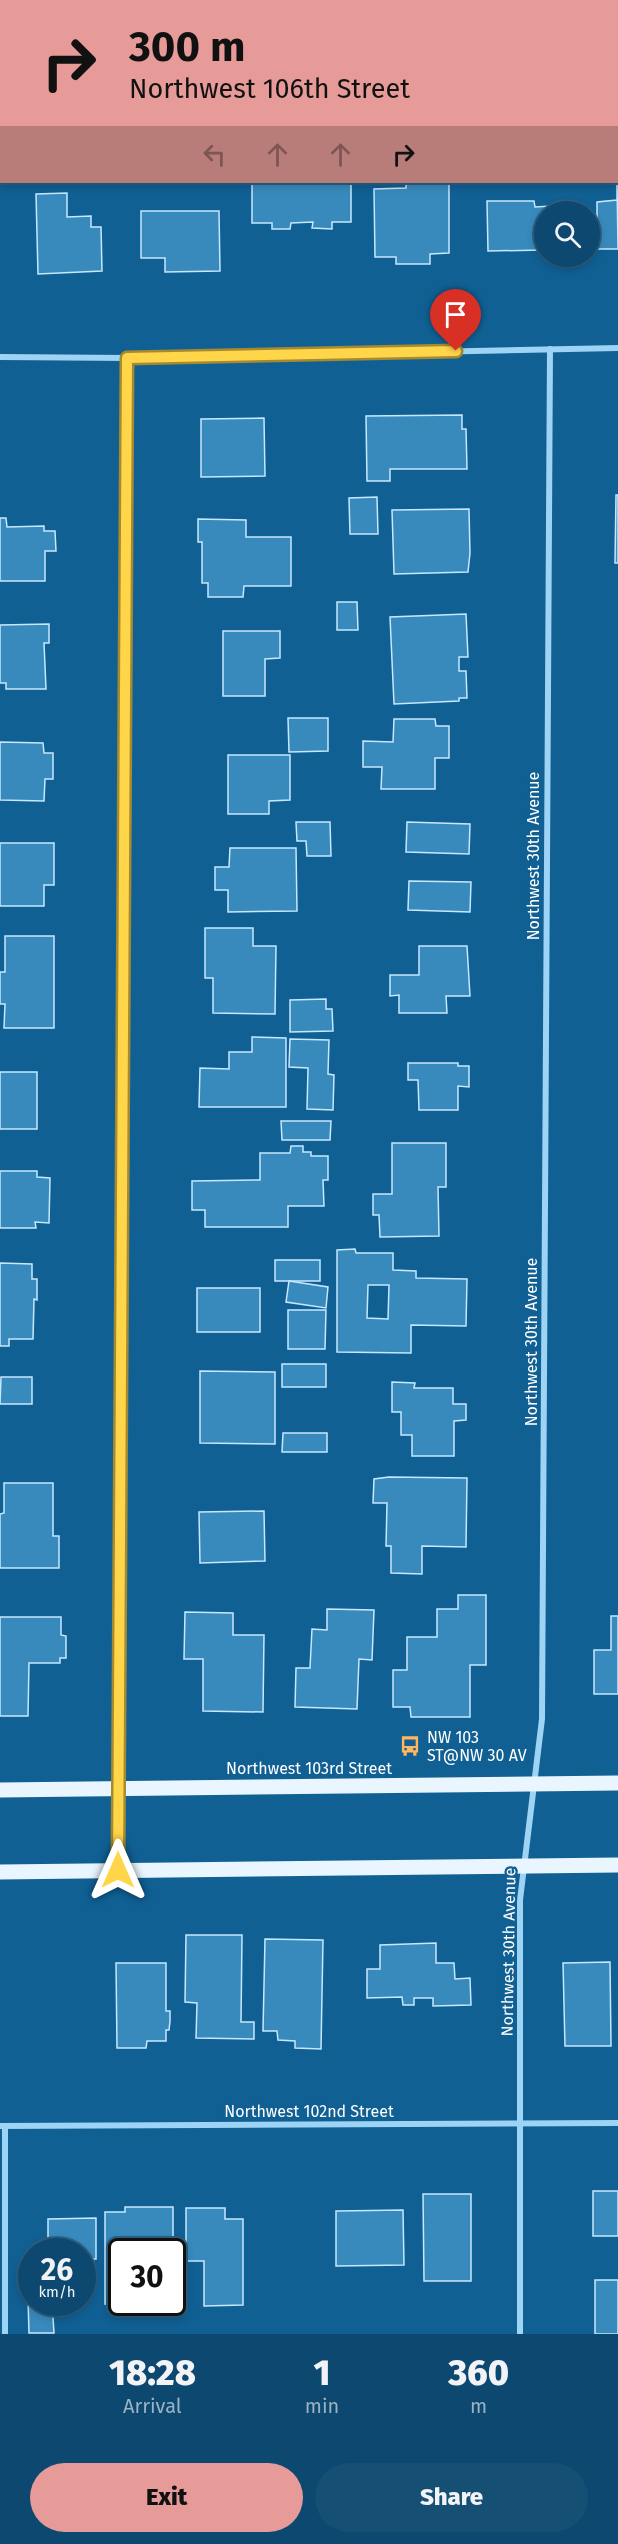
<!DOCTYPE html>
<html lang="en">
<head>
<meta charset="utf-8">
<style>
	body { margin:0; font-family:"Fira Sans",sans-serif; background:#154f74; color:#f1f3f6; height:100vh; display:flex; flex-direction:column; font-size:22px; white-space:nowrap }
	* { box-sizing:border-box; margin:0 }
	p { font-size:20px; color:#9ab2c3 }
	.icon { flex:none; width:33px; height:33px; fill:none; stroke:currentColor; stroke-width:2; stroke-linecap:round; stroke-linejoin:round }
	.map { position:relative; height:2334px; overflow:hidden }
	.details { display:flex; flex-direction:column; background:#0c486f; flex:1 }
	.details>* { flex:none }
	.hud { position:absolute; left:0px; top:0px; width:618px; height:183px; box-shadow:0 3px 9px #0003,0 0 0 2px #2c6082; background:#e69b98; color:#111; overflow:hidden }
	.tools { position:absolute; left:534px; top:201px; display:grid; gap:12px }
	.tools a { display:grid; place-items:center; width:66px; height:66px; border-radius:50%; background:#0c486f; box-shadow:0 3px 9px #0003,0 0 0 2px #2c6082; font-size:30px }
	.speed { position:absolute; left:18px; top:2238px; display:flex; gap:12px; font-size:30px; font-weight:700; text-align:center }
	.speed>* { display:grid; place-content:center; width:78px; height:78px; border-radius:50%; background:#0c486f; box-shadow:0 3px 9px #0003,0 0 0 2px #2c6082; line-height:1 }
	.speed small { font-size:15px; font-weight:400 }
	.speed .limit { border:3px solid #111; border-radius:9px; background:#fff; color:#111 }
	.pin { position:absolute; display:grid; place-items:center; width:51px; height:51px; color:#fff; margin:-62px -26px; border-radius:50% 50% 50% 0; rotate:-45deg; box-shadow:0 0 6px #0007 }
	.pin .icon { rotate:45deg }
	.me { position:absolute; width:66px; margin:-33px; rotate:0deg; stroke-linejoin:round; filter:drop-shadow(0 0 4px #0008) }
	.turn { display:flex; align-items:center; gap:21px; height:126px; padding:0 30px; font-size:27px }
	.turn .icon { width:78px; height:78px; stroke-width:2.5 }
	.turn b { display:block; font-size:42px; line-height:51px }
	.lanes { display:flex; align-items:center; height:57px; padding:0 30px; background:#0003; justify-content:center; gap:30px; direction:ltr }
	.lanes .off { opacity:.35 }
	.eta { display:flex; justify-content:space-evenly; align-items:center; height:102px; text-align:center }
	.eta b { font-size:36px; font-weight:800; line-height:42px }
	.cta { display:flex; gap:12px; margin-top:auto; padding:12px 30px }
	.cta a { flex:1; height:69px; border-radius:36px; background:#e69b98; color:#111; font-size:24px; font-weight:800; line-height:69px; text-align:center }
	.cta a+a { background:#154f74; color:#f1f3f6 }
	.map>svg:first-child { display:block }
	.water { fill:#437ca1; stroke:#8ed1f7; stroke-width:1.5 }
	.building { fill:#388abc; stroke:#c5e8fe; stroke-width:1.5; fill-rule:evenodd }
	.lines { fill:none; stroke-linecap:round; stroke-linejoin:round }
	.minor { stroke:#9dd3f4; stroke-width:6 }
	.primary { stroke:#e9f5ff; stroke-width:15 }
	.route-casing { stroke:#a68a30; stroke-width:15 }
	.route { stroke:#ffd54a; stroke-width:10 }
	.labels { text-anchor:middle; stroke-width:4.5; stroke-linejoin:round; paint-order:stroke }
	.street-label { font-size:16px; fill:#fff; stroke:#106094 }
	.poi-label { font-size:16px; fill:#fff; stroke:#106094; text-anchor:start }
</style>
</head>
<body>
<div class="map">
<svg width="618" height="2334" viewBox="0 0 618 2334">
	<rect width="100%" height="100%" fill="#106094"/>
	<polygon class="water" points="0,0 618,0 618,74 616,2 2,2 0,79"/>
	<g class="building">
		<polygon points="252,182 351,182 351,222 332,222 332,229 312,228 313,222 291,223 290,229 272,229 272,223 252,223"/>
		<polygon points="406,182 449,182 449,253 430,254 430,264 396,264 396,257 375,257 374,189 406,188"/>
		<polygon points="617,184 618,249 597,249 597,202 617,200"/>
		<polygon points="67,193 67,217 91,216 91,227 101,227 102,271 38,274 36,194"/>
		<polygon points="487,201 534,201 535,207 550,206 550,212 544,212 544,250 488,251"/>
		<polygon points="141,211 219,211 220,271 165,272 165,258 141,258"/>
		<polygon points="462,415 462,429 466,429 467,469 390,469 390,481 367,481 366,416"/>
		<polygon points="264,418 265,476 201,477 201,419"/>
		<polygon points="616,495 618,495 618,563 615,563"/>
		<polygon points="377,497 378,534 350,534 349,498"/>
		<polygon points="469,509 470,553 468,572 394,574 392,510"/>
		<polygon points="0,518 6,518 7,527 44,526 44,531 55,531 56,551 45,551 45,581 0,581"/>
		<polygon points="198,519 246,520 246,537 291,537 291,586 244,586 243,597 208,597 208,583 202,583 202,542 198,542"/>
		<polygon points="337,602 357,602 358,630 337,630"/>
		<polygon points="466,614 468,657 459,657 459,671 466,671 467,698 459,698 459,701 394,704 390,617"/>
		<polygon points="49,624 49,643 44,643 46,689 6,689 6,683 0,683 0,625"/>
		<polygon points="223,631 280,631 280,658 265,659 265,696 223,696"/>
		<polygon points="288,718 328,718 328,751 289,752"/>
		<polygon points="394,719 435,719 436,726 449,726 449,758 435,758 435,789 381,789 382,767 363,767 363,741 393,742"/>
		<polygon points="0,742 43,743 44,753 53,753 53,779 45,779 44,801 0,800"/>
		<polygon points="228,755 290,755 290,800 269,801 269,814 228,814"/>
		<polygon points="296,822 330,822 331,856 307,856 306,841 297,841"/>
		<polygon points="407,822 470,824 469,854 406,852"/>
		<polygon points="0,843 54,843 54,885 44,885 44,906 0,906"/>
		<polygon points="230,848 296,848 297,911 228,912 228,890 215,890 215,867 229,867"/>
		<polygon points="409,881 471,882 470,912 408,910"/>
		<polygon points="205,928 253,928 253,946 276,946 275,1014 213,1013 213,978 205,978"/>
		<polygon points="5,936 54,936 54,1028 4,1028 5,1004 0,1004 0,972 5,972"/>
		<polygon points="419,946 467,946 470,996 446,996 447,1013 399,1013 399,995 390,996 390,975 419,975"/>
		<polygon points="326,999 326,1009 332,1009 333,1031 290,1032 290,1000"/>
		<polygon points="252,1037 286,1038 286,1107 199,1107 200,1068 229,1069 229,1052 252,1052"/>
		<polygon points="290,1039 329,1040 328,1074 334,1075 333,1110 307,1109 308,1068 289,1067"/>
		<polygon points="408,1063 458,1063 458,1066 469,1066 469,1087 458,1086 458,1110 419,1110 418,1080 408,1080"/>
		<rect x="0" y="1072" width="37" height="57"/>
		<polygon points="281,1121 331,1121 330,1140 282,1140"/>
		<polygon points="392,1143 446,1143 446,1187 438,1187 439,1236 380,1237 379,1215 373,1215 373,1194 392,1194"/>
		<polygon points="291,1146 303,1146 303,1152 311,1152 311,1156 328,1156 328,1180 323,1180 324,1206 288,1206 288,1227 205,1227 205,1210 192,1210 192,1181 260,1180 260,1153 290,1153"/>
		<polygon points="0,1171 37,1171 37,1177 50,1178 49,1223 35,1222 36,1228 0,1228"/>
		<path d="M355 1249 356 1253H393V1270L416 1271V1278L467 1279 466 1326 411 1325V1353L337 1352V1250ZM368 1285H389L388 1319 367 1318Z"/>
		<rect x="275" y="1260" width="45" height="21"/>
		<polygon points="0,1263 32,1264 32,1279 37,1279 37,1300 34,1299 33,1339 9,1339 9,1346 0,1346"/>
		<polygon points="289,1281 328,1287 326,1308 286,1302"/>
		<rect x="197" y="1288" width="63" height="44"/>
		<polygon points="288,1310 326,1310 325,1349 288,1349"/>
		<rect x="282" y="1364" width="44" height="23"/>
		<polygon points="200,1371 275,1372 275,1444 200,1443"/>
		<polygon points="1,1377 32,1377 32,1404 0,1404"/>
		<polygon points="392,1382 415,1383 414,1388 453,1388 453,1404 466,1404 466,1420 454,1421 454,1456 412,1456 412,1435 401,1435 401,1412 392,1412"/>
		<polygon points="283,1433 327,1433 327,1452 282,1452"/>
		<polygon points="389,1477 467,1478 466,1547 422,1546 422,1574 391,1573 391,1546 386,1546 387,1503 373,1503 374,1479"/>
		<polygon points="4,1483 53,1483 53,1536 59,1536 59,1568 0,1568 0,1514 4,1513"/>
		<polygon points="264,1511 265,1561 200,1563 199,1512"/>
		<polygon points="458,1595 486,1595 486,1665 470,1665 470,1717 411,1717 410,1707 393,1707 393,1670 407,1670 407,1637 437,1637 437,1609 458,1609"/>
		<polygon points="327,1609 374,1610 372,1660 359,1659 357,1709 295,1707 296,1668 310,1668 312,1629 327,1630"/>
		<polygon points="185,1612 233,1613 233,1635 264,1635 263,1712 203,1711 203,1659 184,1659"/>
		<polygon points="611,1616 618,1616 618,1694 594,1694 594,1650 611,1650"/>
		<polygon points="0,1617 61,1617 61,1635 66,1636 66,1658 60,1658 60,1663 29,1663 28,1716 0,1716"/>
		<polygon points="186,1935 242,1935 241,2022 254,2022 254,2039 196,2038 197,2003 185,2002"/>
		<polygon points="265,1939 323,1940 321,2049 295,2048 295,2041 278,2040 277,2031 263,2031"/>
		<polygon points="436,1943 436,1963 454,1963 455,1979 470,1978 471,2005 433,2006 433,1998 414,1998 414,2005 403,2005 402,1997 367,1998 367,1969 380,1969 380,1945"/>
		<polygon points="610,1962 611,2046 565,2046 563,1963"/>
		<polygon points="116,1963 166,1963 166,2011 170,2011 170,2021 169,2030 166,2030 166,2041 147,2041 146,2048 117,2048"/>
		<rect x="593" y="2191" width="25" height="45"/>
		<polygon points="423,2194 471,2194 471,2281 424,2281"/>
		<path d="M125 2207H173V2305L105 2304V2212H125ZM122 2252H172V2302H122Z"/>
		<polygon points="186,2208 225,2208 225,2219 243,2219 243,2305 204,2306 204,2261 186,2261"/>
		<polygon points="403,2210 404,2265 336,2266 336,2211"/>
		<polygon points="96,2218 96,2259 82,2259 82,2252 48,2252 48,2219"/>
		<rect x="595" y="2280" width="23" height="54"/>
		<polygon points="28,2299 32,2299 32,2302 52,2302 54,2333 29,2333"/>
	</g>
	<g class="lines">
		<g class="minor">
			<polyline points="0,357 127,358 618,348"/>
			<polyline points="119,1870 127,358"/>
			<polyline points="0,2126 618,2123"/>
			<polyline points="5,2334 5,2126"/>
			<polyline points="520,2334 520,1900 542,1719 550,349"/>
		</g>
		<g class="primary">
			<polyline points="0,1790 618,1783"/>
			<polyline points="0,1872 618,1865"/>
		</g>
	</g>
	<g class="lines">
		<g class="route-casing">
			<polyline id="route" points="118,1870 127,358 456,351"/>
		</g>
		<use href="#route" class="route"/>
	</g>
	<defs>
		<g id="bus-bare" transform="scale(1.62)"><path d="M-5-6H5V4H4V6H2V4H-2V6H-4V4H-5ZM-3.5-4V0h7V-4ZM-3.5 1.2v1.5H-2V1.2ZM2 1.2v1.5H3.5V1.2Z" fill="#ffb65f" stroke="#106094" stroke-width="2.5" paint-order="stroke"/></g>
	</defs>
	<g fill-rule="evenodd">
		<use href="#bus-bare" x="410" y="1746"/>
	</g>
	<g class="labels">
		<g class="street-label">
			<text transform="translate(533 856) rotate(-90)" y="6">Northwest 30th Avenue</text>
			<text transform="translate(531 1342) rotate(-90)" y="6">Northwest 30th Avenue</text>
			<text x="309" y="1774">Northwest 103rd Street</text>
			<text transform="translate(508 1952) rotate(-89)" y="6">Northwest 30th Avenue</text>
			<text x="309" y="2117">Northwest 102nd Street</text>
		</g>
		<g class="poi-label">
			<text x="427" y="1743">NW 103<tspan x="427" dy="18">ST@NW 30 AV</tspan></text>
		</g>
	</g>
</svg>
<div class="tools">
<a><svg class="icon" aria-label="search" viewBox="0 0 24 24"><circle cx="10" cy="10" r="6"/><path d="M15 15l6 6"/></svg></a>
</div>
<div class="speed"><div>26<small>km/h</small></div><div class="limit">30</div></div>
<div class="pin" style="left:456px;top:351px;background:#d93025"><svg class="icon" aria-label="arrive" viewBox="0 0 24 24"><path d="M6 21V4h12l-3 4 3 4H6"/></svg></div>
<svg class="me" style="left:118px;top:1870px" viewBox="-20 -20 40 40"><path d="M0-17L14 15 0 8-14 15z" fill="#ffd54a" stroke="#fff" stroke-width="4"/></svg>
<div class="hud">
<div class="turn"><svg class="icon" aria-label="right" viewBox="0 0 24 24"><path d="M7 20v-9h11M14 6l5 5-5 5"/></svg><div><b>300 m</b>Northwest 106th Street</div></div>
<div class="lanes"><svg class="icon off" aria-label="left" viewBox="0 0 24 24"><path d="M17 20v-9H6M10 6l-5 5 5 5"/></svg><svg class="icon off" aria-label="ahead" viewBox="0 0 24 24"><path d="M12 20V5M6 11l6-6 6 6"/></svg><svg class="icon off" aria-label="ahead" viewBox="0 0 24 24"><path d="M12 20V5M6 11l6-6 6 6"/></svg><svg class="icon" aria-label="right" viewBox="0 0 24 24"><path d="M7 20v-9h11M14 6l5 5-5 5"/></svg></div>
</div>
</div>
<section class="details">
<div class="eta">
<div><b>18:28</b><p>Arrival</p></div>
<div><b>1</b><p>min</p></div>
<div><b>360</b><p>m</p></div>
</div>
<div class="cta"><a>Exit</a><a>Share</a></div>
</section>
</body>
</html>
